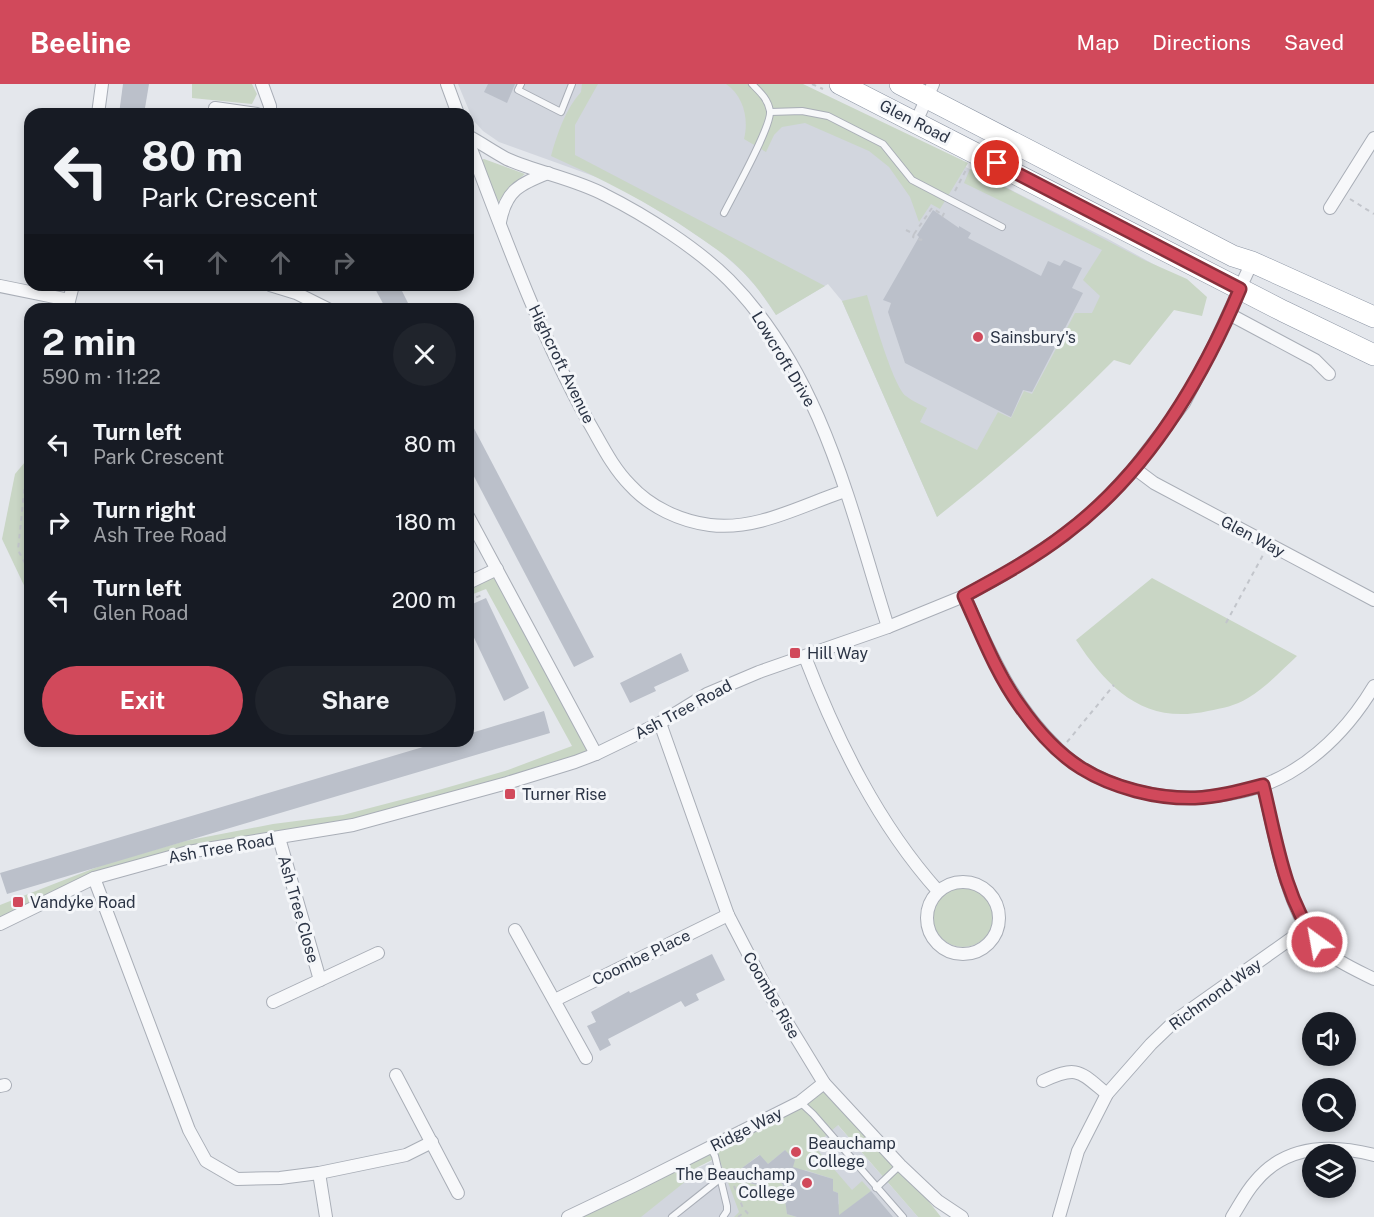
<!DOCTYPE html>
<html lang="en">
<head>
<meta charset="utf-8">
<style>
	body { margin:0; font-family:"Public Sans",sans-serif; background:#20242c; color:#f1f3f6; height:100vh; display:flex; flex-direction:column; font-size:22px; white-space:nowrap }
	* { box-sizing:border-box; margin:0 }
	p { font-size:20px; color:#9ea1a6 }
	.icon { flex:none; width:33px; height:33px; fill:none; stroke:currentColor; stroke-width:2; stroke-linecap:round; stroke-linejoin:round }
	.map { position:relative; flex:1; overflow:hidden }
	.panel { position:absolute; left:24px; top:219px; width:450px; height:444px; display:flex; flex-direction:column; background:#171b24; border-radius:18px; box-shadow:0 3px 9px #0003 }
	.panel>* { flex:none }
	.guide { position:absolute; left:24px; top:24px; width:450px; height:183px; border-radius:18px; box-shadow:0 3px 9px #0003; background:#171b24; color:#f1f3f6; overflow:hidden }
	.tools { position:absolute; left:1302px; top:928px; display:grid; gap:12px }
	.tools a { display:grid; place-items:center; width:54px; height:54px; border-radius:50%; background:#171b24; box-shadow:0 3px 9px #0003; font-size:30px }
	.pin { position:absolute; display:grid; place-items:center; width:51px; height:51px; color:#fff; margin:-26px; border:3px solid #fff; border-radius:50%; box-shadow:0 2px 6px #0007 }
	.me { position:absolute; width:66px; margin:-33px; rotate:328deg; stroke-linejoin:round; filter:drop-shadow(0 0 4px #0008) }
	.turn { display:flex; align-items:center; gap:21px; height:126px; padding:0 18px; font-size:27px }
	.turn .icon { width:78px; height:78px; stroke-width:2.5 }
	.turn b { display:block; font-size:42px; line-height:51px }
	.lanes { display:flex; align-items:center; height:57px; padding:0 18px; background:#0003; justify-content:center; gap:30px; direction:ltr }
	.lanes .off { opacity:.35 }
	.round { display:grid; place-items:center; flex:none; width:63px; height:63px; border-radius:32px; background:#20242c }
	.head { display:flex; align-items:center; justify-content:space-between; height:102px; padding:0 18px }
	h1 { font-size:36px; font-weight:700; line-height:45px }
	.primary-button { display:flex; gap:12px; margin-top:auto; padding:12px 18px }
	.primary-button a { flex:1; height:69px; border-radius:36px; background:#d1495b; color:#fff; font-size:24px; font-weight:700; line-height:69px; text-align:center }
	.primary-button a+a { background:#20242c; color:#f1f3f6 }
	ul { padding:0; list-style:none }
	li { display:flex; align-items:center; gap:18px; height:78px; padding:0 18px }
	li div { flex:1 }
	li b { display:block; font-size:22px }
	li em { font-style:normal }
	header { display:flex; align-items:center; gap:36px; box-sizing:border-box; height:84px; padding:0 30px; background:#d1495b; color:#fff }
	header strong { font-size:28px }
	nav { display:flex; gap:33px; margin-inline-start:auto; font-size:21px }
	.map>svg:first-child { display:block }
	.built { fill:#d2d6de }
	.green { fill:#c9d6c5 }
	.building { fill:#bbc0ca }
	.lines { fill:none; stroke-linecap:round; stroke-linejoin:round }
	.service-casing { stroke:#a9aeb7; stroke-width:8 }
	.minor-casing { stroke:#a9aeb7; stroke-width:14 }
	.trunk-casing { stroke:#8b94a3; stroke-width:22 }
	.path { stroke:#c2c5cb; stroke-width:2; stroke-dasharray:4.5 4.5; stroke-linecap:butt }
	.service { stroke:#f7f8fa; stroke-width:6 }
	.minor { stroke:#f7f8fa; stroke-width:12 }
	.trunk { stroke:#fff; stroke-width:21 }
	.route-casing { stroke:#882f3b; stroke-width:15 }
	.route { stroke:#d1495b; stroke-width:10 }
	.poi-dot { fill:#d1495b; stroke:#f4f6f9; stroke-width:2 }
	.labels { text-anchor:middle; stroke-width:6; stroke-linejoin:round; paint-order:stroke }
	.street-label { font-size:16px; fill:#2b3445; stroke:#f4f6f9 }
	.poi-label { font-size:16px; fill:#2b3445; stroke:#f4f6f9; text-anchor:start }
</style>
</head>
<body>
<header>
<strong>Beeline</strong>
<nav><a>Map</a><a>Directions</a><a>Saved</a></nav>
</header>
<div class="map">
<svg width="1374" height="1133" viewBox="0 0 1374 1133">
	<rect width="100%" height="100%" fill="#e4e7ec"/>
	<g class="built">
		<polygon points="458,0 802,0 1108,155 1184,197 937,433 842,217 828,200 776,231 759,206 743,188 721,168 674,136 610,98 499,58 483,47 473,36"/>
		<polygon points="822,1023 918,1133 599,1133 694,1086"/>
	</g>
	<g class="green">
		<polygon points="192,0 252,0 257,10 252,20 192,14"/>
		<path d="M582 0H598L575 41V71L825 202 776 231C766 216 756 201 743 188 729 173 712 162 696 151 650 119 602 95 551 72 557 50 566 24 581 8Z"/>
		<path d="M726 0H803L968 79 940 125 931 120 919 138 910 113 889 83 869 67 805 39 782 43 774 51 766 68 744 55C749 36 744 12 726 0Z"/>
		<polygon points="484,75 525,90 509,103 498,118 481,76"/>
		<path d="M970 85 1144 176 1187 195 1207 213 1202 232 1174 226 1130 281 1114 276C1059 332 999 384 937 433L842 217 867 211C873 230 893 302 906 312 912 317 920 320 927 324L920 338 977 366 998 328 1011 334 1024 307 1032 310 1075 229H1092L1100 212 1083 196 1102 166 964 99Z"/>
		<polygon points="30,372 30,514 2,455 15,390"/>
		<polygon points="497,485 596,670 507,699 279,754 94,794 0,840 0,821 105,780 185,757 273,740 343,731 435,707 505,687 572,662 486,505 468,512 468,499"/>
		<path d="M1152 494 1297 572C1281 587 1266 603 1248 614 1235 622 1223 624 1208 627 1145 641 1109 606 1076 556Z"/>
		<circle cx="963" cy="833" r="30"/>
		<polygon points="824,999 900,1081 941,1133 918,1133 838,1041 814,1062 852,1106 862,1097 871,1107 839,1132 833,1125 839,1120 838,1109 833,1107 833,1095 805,1086 794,1095 785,1066 768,1080 759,1071 742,1084 742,1097 757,1101 773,1090 783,1101 787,1130 797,1133 734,1133 739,1128 720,1077 713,1067 716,1074 694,1085 696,1089 641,1133 568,1133"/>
	</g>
	<g class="building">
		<polygon points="123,0 149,0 144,30 119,30"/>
		<polygon points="488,0 515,0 507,19 484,8"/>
		<polygon points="933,126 959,144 959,142 971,149 968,154 1041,192 1048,177 1060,182 1064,176 1082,184 1072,204 1083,209 1032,308 1023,306 1011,333 905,279 888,228 891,219 883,216 919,153 917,151"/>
		<polygon points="373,201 399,201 411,225 386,225"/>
		<polygon points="468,333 594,573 574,583 468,381"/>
		<polygon points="486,514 529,604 504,617 468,541 468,522"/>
		<polygon points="681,569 689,587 654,603 656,607 630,619 620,599"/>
		<polygon points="544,627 550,649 7,810 0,789 443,657 468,657 468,650"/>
		<polygon points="712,870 725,896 696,910 699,916 685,923 681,917 608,955 611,961 600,967 587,942 596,938 591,928 629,907 630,909"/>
		<polygon points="785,1066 795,1076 793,1083 833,1095 833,1107 838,1109 839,1131 871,1107 893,1133 797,1133 787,1130 783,1101 773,1090 757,1101 742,1097 742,1084 760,1071 768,1080"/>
	</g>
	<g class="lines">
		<g class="service-casing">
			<g id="service">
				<polyline points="521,0 518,6 561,28 572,0"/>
				<polyline points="770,28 802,27 828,32 883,60 912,96 1002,143"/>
				<path d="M724 129C733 111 772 42 770 27 768 15 760 8 752 0"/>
				<polyline points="800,1018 813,1030 903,1133"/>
				<polyline points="710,1063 715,1072 727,1122 727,1127 723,1133"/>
				<polyline points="876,1104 900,1081"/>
				<polyline points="672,1133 721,1094"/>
			</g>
		</g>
		<g class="minor-casing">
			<g id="minor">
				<polyline points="262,0 270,22 270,30"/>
				<polyline points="447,0 458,30"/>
				<polyline points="215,24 257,30"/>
				<polyline points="98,30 102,0"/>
				<polyline points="916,38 933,0"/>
				<path d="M468 52C481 59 494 68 507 75 539 89 575 95 605 111 645 131 697 164 729 196 821 289 850 422 888 543"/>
				<path d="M468 57C504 151 539 249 588 337 601 359 612 383 630 401 650 423 680 437 710 441 757 447 802 421 845 407"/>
				<polyline points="1330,124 1374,54"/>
				<path d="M500 138C506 106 520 100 548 89"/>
				<polyline points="270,201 296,209 328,225"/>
				<polyline points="0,202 69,216"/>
				<polyline points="67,225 73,201"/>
				<polyline points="1229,230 1315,276 1329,290"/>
				<polyline points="1134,384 1154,399 1374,516"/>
				<polyline points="468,432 596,670"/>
				<polyline points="468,499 497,485"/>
				<path d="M964 512C991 570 1011 620 1059 666 1115 720 1222 728 1289 689 1325 668 1353 637 1374 602"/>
				<path d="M805 573C837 656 878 740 938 807"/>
				<polyline points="660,639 728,831 766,904 824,999 900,1081 938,1117 962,1133"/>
				<path d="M1263 701C1274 747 1286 823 1316 858 1331 875 1354 885 1374 895"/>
				<polyline points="279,754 320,896"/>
				<polyline points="94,794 189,1046 206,1077 237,1095 280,1094 319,1089 406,1071 432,1058"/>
				<circle cx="963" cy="834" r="36"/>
				<polyline points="0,840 94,794 188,768 353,741 507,699 575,678 596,670 660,639 707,610 759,588 888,543 964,512 1003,491 1065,451 1101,420 1134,384 1184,319 1213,263 1252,178"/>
				<polyline points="515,846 586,974"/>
				<polyline points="555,916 728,831"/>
				<polyline points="273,918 378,869"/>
				<polyline points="396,991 458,1109"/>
				<path d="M1043 997C1078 981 1079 987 1107 1010"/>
				<polyline points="0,1002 5,1001"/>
				<polyline points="319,1089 326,1133"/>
				<polyline points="568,1133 633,1102 800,1018 824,999"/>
				<polyline points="1059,1133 1078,1067 1107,1010 1151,960 1176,936 1306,844"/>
				<path d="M1232 1133C1239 1122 1246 1108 1255 1098 1285 1061 1331 1060 1374 1071"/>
			</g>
		</g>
		<g class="trunk-casing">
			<g id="trunk">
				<polyline points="840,0 1283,227 1374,271"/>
				<polyline points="900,0 1233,172 1252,178 1374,233"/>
			</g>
		</g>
		<g class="path">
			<polyline points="812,0 823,5"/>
			<polyline points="955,107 966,86"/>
			<polyline points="1350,115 1374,130"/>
			<polyline points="942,133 946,126"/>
			<polyline points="906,146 914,150 932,124 943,131"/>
			<polyline points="914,150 913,153 921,156 922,155"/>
			<polyline points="30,379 26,390 18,466 30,489"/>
			<polyline points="468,517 484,510"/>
			<polyline points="1226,539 1263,471"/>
			<polyline points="1067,658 1114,601"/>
			<polyline points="734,1102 743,1124 751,1133"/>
			<polyline points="738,1133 746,1127"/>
		</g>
		<use href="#service" class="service"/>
		<use href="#minor" class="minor"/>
		<use href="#trunk" class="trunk"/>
	</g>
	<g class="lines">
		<g class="route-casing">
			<path id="route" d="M997 79 1240 205C1201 298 1147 389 1065 450 1034 474 999 493 964 512 981 549 996 589 1020 622 1036 645 1057 669 1081 684 1113 704 1157 715 1195 714 1218 713 1240 707 1263 701 1276 754 1284 813 1317 858"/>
		</g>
		<use href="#route" class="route"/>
	</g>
	<g class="poi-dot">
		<circle cx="978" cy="253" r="6"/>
		<rect x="789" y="563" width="12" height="12" rx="3"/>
		<rect x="504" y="704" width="12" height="12" rx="3"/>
		<rect x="12" y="812" width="12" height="12" rx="3"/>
		<circle cx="796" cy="1068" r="6"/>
		<circle cx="807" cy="1099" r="6"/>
	</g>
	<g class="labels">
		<g class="street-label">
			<text transform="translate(915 37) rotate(27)" y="6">Glen Road</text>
			<text transform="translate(784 275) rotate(59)" y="6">Lowcroft Drive</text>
			<text transform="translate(562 280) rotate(64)" y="6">Highcroft Avenue</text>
			<text transform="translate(1253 452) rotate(28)" y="6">Glen Way</text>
			<text transform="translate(683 625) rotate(-28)" y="6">Ash Tree Road</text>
			<text transform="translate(221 764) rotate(-10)" y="6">Ash Tree Road</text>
			<text transform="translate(299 825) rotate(74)" y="6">Ash Tree Close</text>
			<text transform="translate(641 873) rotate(-26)" y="6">Coombe Place</text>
			<text transform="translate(1215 910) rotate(-36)" y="6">Richmond Way</text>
			<text transform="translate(772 911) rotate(60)" y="6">Coombe Rise</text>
			<text transform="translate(746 1045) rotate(-27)" y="6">Ridge Way</text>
		</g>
		<g class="poi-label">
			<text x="990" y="259">Sainsbury's</text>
			<text x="807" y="575">Hill Way</text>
			<text x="522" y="716">Turner Rise</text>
			<text x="30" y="824">Vandyke Road</text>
			<text x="808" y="1065">Beauchamp<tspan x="808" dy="18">College</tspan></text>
			<text x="795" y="1096" text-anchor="end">The Beauchamp<tspan x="795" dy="18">College</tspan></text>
		</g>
	</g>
</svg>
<div class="tools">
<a><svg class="icon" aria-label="sound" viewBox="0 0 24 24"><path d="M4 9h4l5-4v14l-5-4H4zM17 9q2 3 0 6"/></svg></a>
<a><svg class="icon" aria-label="search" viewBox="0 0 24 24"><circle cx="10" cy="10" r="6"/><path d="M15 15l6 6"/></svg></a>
<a><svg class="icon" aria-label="layers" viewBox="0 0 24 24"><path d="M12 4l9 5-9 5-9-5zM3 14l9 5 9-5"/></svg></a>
</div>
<div class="pin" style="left:997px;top:79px;background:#d93025"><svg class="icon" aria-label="arrive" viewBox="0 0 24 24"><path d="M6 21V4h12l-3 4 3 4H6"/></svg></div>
<svg class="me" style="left:1317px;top:858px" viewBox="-20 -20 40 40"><circle r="17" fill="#d1495b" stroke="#fff" stroke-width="3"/><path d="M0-11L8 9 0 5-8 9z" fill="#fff"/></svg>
<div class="guide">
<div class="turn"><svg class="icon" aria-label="left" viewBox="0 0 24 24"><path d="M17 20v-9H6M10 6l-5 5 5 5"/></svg><div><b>80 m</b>Park Crescent</div></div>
<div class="lanes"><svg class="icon" aria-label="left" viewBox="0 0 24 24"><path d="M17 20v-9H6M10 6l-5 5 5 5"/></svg><svg class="icon off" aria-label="ahead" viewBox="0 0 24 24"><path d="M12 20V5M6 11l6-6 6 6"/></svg><svg class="icon off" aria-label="ahead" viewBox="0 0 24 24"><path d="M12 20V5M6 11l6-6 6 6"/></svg><svg class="icon off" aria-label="right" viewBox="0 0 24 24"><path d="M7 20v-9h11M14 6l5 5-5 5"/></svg></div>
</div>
<section class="panel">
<div class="head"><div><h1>2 min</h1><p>590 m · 11:22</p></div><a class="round"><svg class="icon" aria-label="close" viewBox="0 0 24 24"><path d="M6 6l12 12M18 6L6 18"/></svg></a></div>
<ul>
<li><svg class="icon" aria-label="left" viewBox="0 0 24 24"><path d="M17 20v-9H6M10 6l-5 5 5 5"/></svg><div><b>Turn left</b><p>Park Crescent</p></div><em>80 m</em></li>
<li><svg class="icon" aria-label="right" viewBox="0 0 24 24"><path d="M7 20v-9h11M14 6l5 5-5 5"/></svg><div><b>Turn right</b><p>Ash Tree Road</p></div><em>180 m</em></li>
<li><svg class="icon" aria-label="left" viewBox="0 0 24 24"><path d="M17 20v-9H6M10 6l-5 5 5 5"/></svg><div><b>Turn left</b><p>Glen Road</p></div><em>200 m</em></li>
</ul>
<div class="primary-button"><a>Exit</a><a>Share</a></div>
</section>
</div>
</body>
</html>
